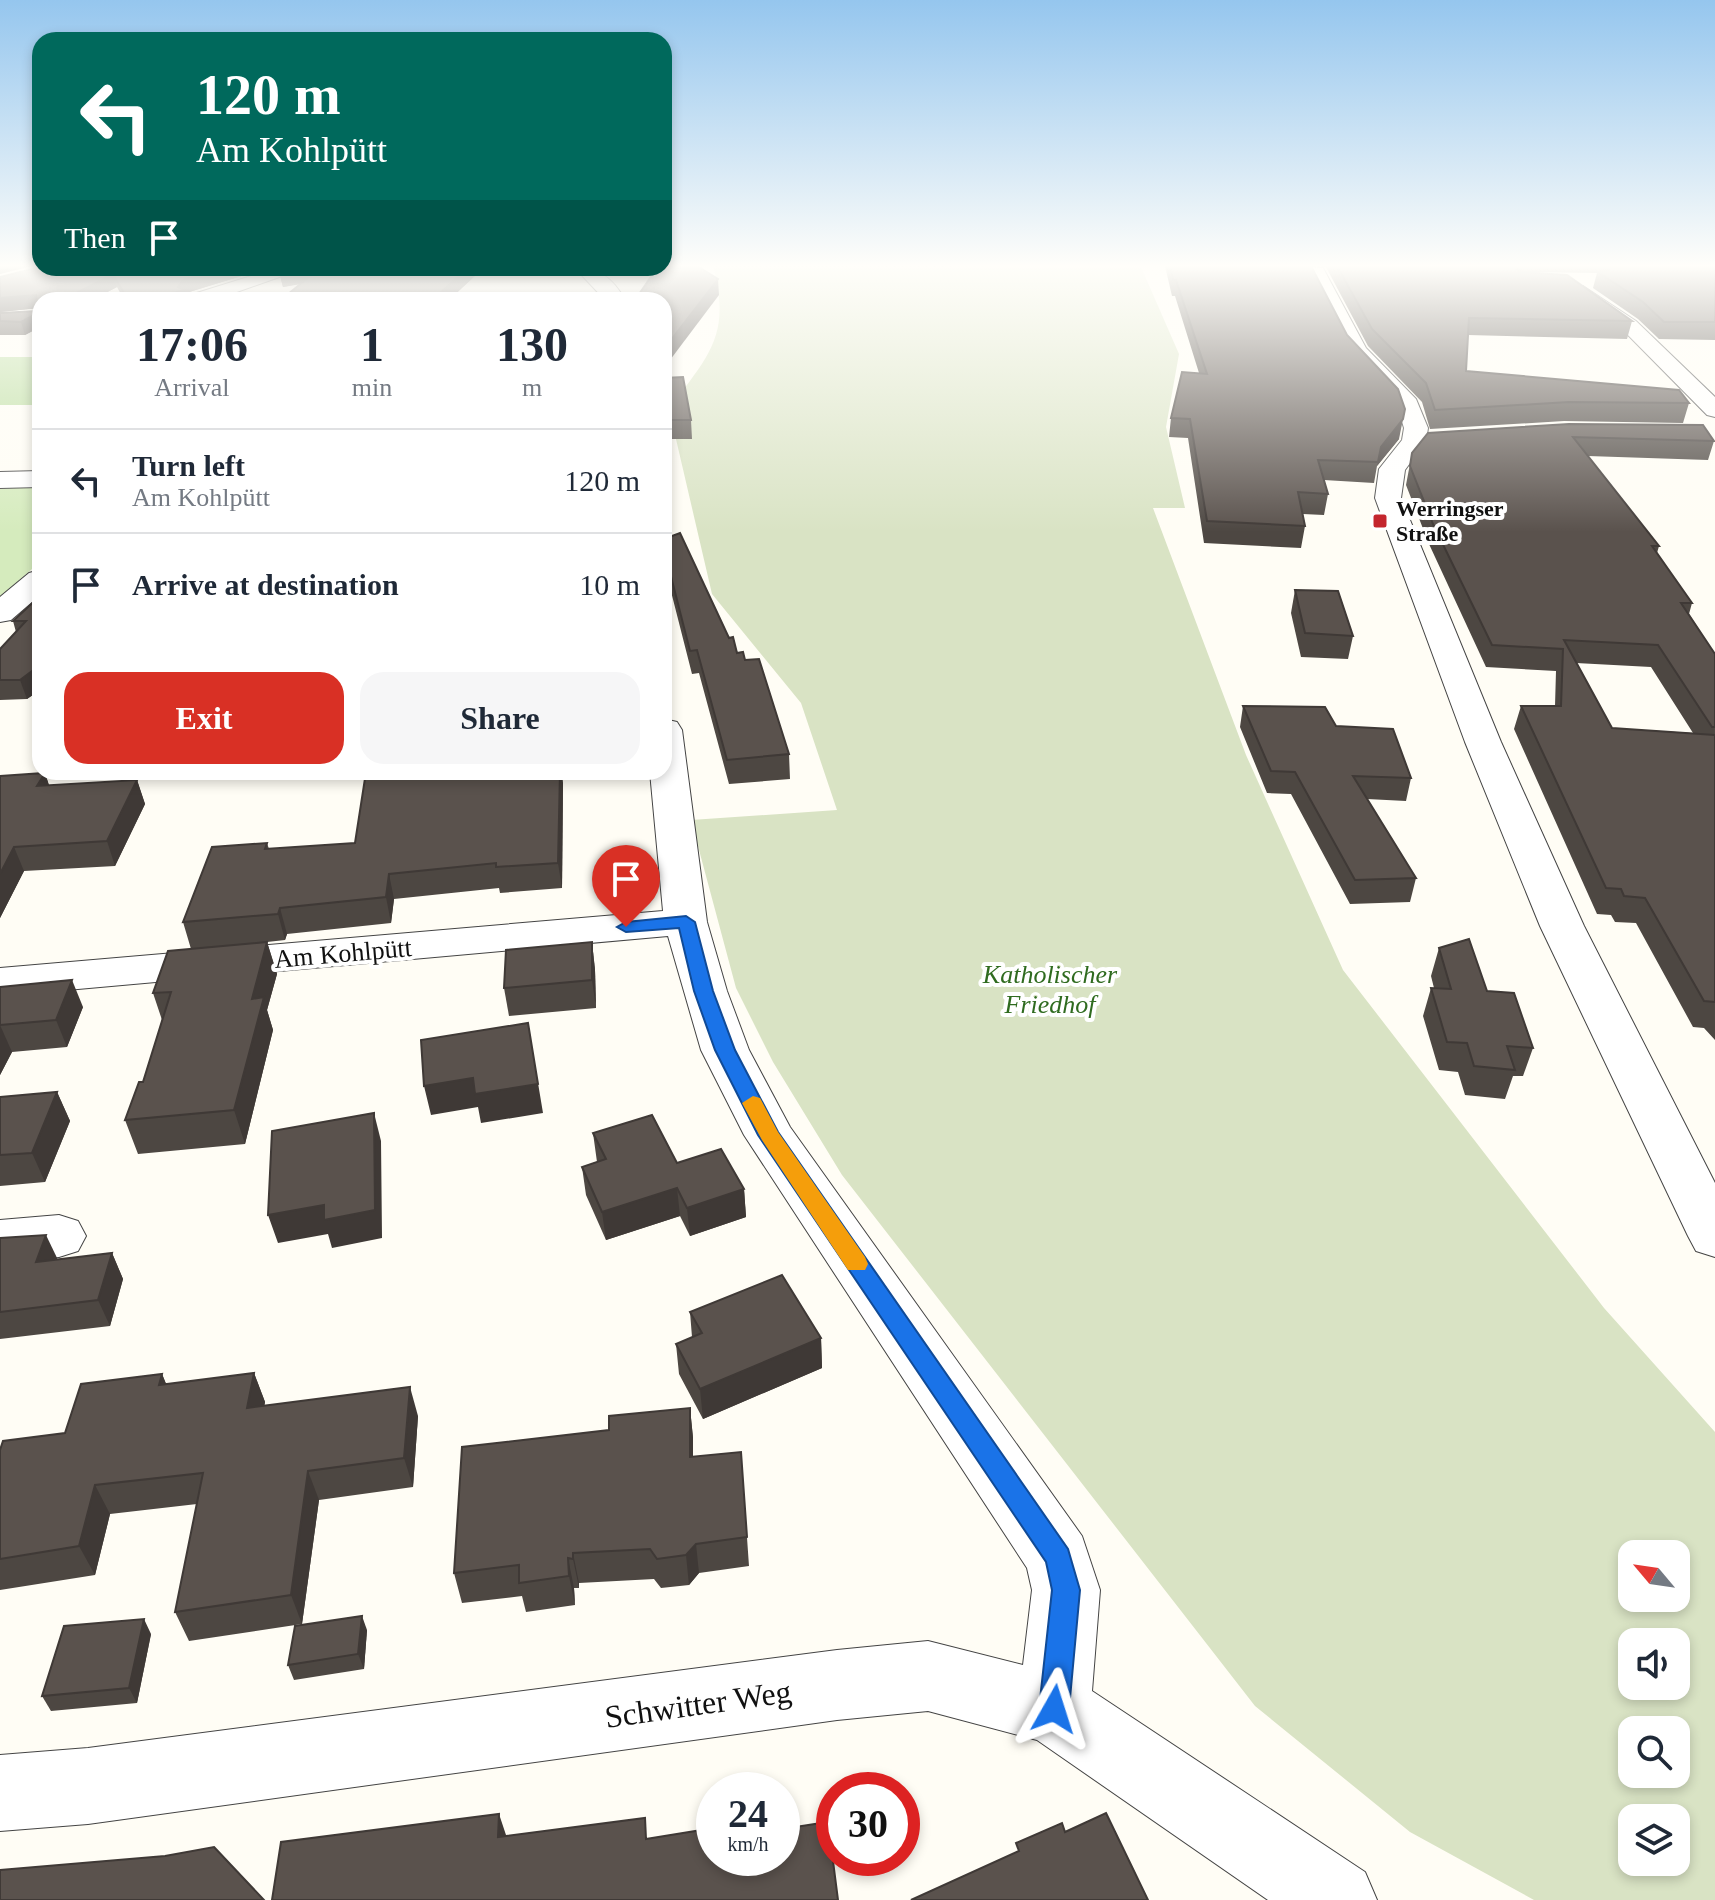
<!DOCTYPE html>
<html lang="en">
<head>
<meta charset="utf-8">
<style>
	body { margin:0; font-family:Georgia,serif; background:#f6f6f7; color:#1f2937; height:100vh; display:flex; flex-direction:column; font-size:30px; white-space:nowrap }
	* { box-sizing:border-box; margin:0 }
	p { font-size:26px; color:#747a83 }
	.icon { flex:none; width:44px; height:44px; fill:none; stroke:currentColor; stroke-width:2; stroke-linecap:round; stroke-linejoin:round }
	.map { position:relative; flex:1; overflow:hidden }
	.drawer { position:absolute; left:32px; top:292px; width:640px; height:488px; display:flex; flex-direction:column; background:#fff; border-radius:24px; box-shadow:0 4px 12px #0003 }
	.drawer>* { flex:none }
	.top-card { position:absolute; left:32px; top:32px; width:640px; height:244px; border-radius:24px; box-shadow:0 4px 12px #0003; background:#00695c; color:#fff; overflow:hidden }
	.needle { width:52px; rotate:299deg }
	.fabs { position:absolute; left:1618px; top:1540px; display:grid; gap:16px }
	.fabs a { display:grid; place-items:center; width:72px; height:72px; border-radius:16px; background:#fff; box-shadow:0 4px 12px #0003; font-size:40px }
	.speed { position:absolute; left:696px; top:1772px; display:flex; gap:16px; font-size:40px; font-weight:700; text-align:center }
	.speed>* { display:grid; place-content:center; width:104px; height:104px; border-radius:50%; background:#fff; box-shadow:0 4px 12px #0003; line-height:1 }
	.speed small { font-size:20px; font-weight:400 }
	.speed .limit { border:12px solid #d22; background:#fff; color:#111 }
	.pin { position:absolute; display:grid; place-items:center; width:68px; height:68px; color:#fff; margin:-82px -34px; border-radius:50% 50% 50% 0; rotate:-45deg; box-shadow:0 0 8px #0007 }
	.pin .icon { rotate:45deg }
	.me { position:absolute; width:88px; margin:-44px; rotate:6deg; stroke-linejoin:round; filter:drop-shadow(0 0 6px #0008) }
	.turn { display:flex; align-items:center; gap:28px; height:168px; padding:0 32px; font-size:36px }
	.turn .icon { width:104px; height:104px; stroke-width:2.5 }
	.turn b { display:block; font-size:56px; line-height:68px }
	.then { display:flex; align-items:center; height:76px; padding:0 32px; background:#0003; gap:16px; font-size:30px }
	.eta { display:flex; justify-content:space-evenly; align-items:center; height:136px; text-align:center }
	.eta b { font-size:48px; font-weight:600; line-height:56px }
	.action { display:flex; gap:16px; margin-top:auto; padding:16px 32px }
	.action a { flex:1; height:92px; border-radius:24px; background:#d93025; color:#fff; font-size:32px; font-weight:600; line-height:92px; text-align:center }
	.action a+a { background:#f6f6f7; color:#1f2937 }
	ul { padding:0; list-style:none }
	li { display:flex; align-items:center; gap:24px; height:104px; padding:0 32px; border-top:2px solid #e0e1e3 }
	li div { flex:1 }
	li b { display:block; font-size:30px }
	li em { font-style:normal }
	.map>svg:first-child { display:block }
	.green { fill:#d5ebbd }
	.forest { fill:#b9dc9c }
	.cemetery { fill:#d9e3c4; fill-rule:evenodd }
	.lines { fill:none; stroke-linecap:round; stroke-linejoin:round }
	.minor-casing { stroke:#444; stroke-width:2 }
	.minor { fill:#fff; fill-rule:evenodd }
	.wall { fill:#4d4742; fill-rule:evenodd }
	.shaded-wall { fill:#3f3936 }
	.building { fill:#5a524d; stroke:#3f3936; stroke-width:2 }
	.route { fill:#1a73e8; stroke:#114b97; stroke-width:2 }
	.slow { fill:#f59e0b }
	.poi-dot { fill:#c4262e; stroke:#fff; stroke-width:3 }
	.labels { text-anchor:middle; stroke-width:8; stroke-linejoin:round; paint-order:stroke }
	.far-poi-label { font-size:22px; font-weight:bold; fill:#111; stroke:#fff; text-anchor:start }
	.street-label { font-size:26px; fill:#111; stroke:#fff }
	.park-label { font-size:26px; font-style:italic; fill:#2f6b1f; stroke:#fff }
	.near-street-label { font-size:32px; fill:#111; stroke:#fff }
</style>
</head>
<body>
<div class="map">
<svg width="1715" height="1900" viewBox="0 0 1715 1900">
	<rect width="100%" height="100%" fill="#fffdf5"/>
	<polygon class="green" points="40,486 40,562 0,597 0,488"/>
	<rect class="forest" x="0" y="357" width="40" height="48"/>
	<path class="cemetery" d="M713 266 1141 267 1179 354 1166 427 1185 508H1153L1246 755 1343 970 1604 1308 1715 1432V1900H1534L1410 1832 1255 1706 842 1175 773 1062 736 988 691 820 837 810 801 703 712 594 669 409C708 356 732 336 713 266ZM1632 1554H1676V1598H1632ZM1632 1642H1676V1686H1632ZM1632 1730H1676V1774H1632ZM1632 1818H1676V1862H1632Z"/>
	<g class="lines">
		<g class="minor-casing">
			<g id="minor">
				<polygon points="1299,266 1323,268 1366,348 1416,399 1428,428 1426,441 1405,470 1401,498 1501,742 1584,926 1715,1183 1715,1257 1696,1251 1688,1236 1540,926 1465,742 1375,498 1379,469 1402,440 1404,428 1397,406 1346,351 1308,275"/>
				<polygon points="277,268 305,268 214,300 184,300 187,296"/>
				<path d="M575 268C599 268 613 278 625 300H605Z"/>
				<polygon points="1583,286 1636,321 1715,397 1715,417 1707,415 1622,329 1576,296 1573,292 1576,288"/>
				<polygon points="40,471 40,487 0,488 0,472"/>
				<polygon points="40,570 40,595 11,620 0,622 0,597 29,573"/>
				<polygon points="664,719 677,722 682,730 707,922 727,991 749,1050 790,1127 1082,1536 1100,1590 1092,1691 1365,1872 1377,1900 1268,1900 1037,1740 928,1711 837,1720 88,1824 0,1831 0,1755 88,1748 837,1650 928,1641 1023,1665 1032,1590 1027,1568 744,1135 701,1050 668,936 0,996 0,968 663,911 650,772 664,772"/>
				<polygon points="59,1215 78,1221 86,1236 78,1251 59,1257 0,1262 0,1220"/>
			</g>
		</g>
		<use href="#minor" class="minor"/>
	</g>
	<g class="wall">
		<polygon points="1165,266 1311,266 1399,439 1377,466 1374,483 1324,480 1328,494 1324,515 1303,514 1305,526 1301,548 1204,543 1188,438 1169,437 1171,418 1199,373 1175,296 1172,296"/>
		<polygon points="1321,266 1715,266 1715,340 1659,339 1638,319 1593,288 1597,273 1528,272 1632,321 1627,339 1468,335 1466,371 1689,403 1683,423 1564,421 1430,429 1422,402 1368,346 1326,267"/>
		<polygon points="267,268 186,293 188,300 124,300 117,287 92,300 40,300 40,327 25,335 0,335 0,313 38,311 38,308 0,312 0,277"/>
		<polygon points="278,268 481,268 478,273 449,300 288,300 287,295 301,284 283,287"/>
		<polygon points="664,378 691,420 692,439 670,439 669,467 664,467"/>
		<path d="M1428 433 1714 441 1708 460 1588 456 1659 546 1657 553 1692 603 1689 614 1715 654V1040L1704 1028 1693 1027 1636 923 1615 922 1611 915 1597 914 1514 729 1521 706H1555L1556 671 1486 667 1429 544 1406 485 1412 453ZM1576 663 1651 667 1693 733 1612 728Z"/>
		<polygon points="664,539 737,653 745,660 789,754 790,779 729,784 699,673 692,674 664,564"/>
		<polygon points="1295,590 1353,636 1348,659 1301,657 1291,613"/>
		<polygon points="40,596 40,690 27,699 0,700 0,649 16,632 13,621"/>
		<polygon points="1243,706 1336,726 1411,778 1406,801 1367,799 1416,878 1410,902 1350,904 1291,794 1267,793 1240,727"/>
		<polygon points="45,773 49,786 137,780 145,804 115,866 24,871 0,918 0,776"/>
		<polygon points="563,783 562,888 500,893 499,888 394,899 391,923 287,934 285,940 267,942 277,974 267,1010 273,1030 245,1144 138,1154 125,1120 143,1082 162,1020 153,993 191,949 183,922 267,843 269,849 355,843"/>
		<polygon points="592,942 595,970 596,1008 509,1016 504,988"/>
		<polygon points="1439,948 1487,991 1533,1048 1523,1076 1513,1076 1505,1099 1465,1095 1458,1072 1439,1070 1423,1016 1431,988 1434,988 1431,976"/>
		<polygon points="0,987 83,1007 67,1047 12,1052 0,1075"/>
		<polygon points="57,1092 70,1121 45,1182 0,1186 0,1097"/>
		<polygon points="593,1133 744,1189 746,1217 690,1236 680,1216 606,1240 586,1195 582,1167 597,1162"/>
		<polygon points="0,1238 58,1260 112,1253 123,1279 110,1326 0,1339"/>
		<polygon points="690,1312 821,1338 822,1368 703,1419 679,1374 676,1344 692,1337"/>
		<polygon points="254,1373 265,1402 264,1406 418,1416 413,1487 319,1500 302,1624 189,1641 175,1612 197,1504 110,1514 95,1575 0,1590 0,1450 65,1433 162,1374 166,1384"/>
		<polygon points="690,1408 693,1438 693,1457 741,1452 749,1566 699,1573 689,1585 661,1588 654,1579 579,1583 579,1588 574,1588 575,1605 526,1612 522,1596 462,1603 454,1573 609,1430"/>
		<polygon points="367,1630 364,1669 294,1680 288,1665"/>
		<polygon points="151,1634 137,1703 51,1711 42,1696"/>
	</g>
	<g class="shaded-wall">
		<polygon points="0,266 32,266 0,274"/>
		<polygon points="1513,266 1522,266 1521,272 1509,281"/>
		<polygon points="223,268 267,268 186,293 188,300 145,300 178,287 183,280"/>
		<polygon points="313,268 323,268 325,279 283,287 280,275"/>
		<polygon points="468,268 481,268 478,273 449,300 432,300"/>
		<polygon points="113,274 117,287 92,300 63,300"/>
		<polygon points="718,279 719,295 664,368 664,349"/>
		<polygon points="36,295 40,308 0,312 0,298"/>
		<polygon points="40,312 40,327 25,335 21,322"/>
		<polygon points="1403,419 1399,439 1377,466 1381,447"/>
		<polygon points="669,420 670,439 669,467 667,447"/>
		<polygon points="40,665 40,690 27,699 20,680"/>
		<polygon points="560,772 562,772 563,783 562,888 558,863"/>
		<polygon points="45,773 53,797 37,786"/>
		<polygon points="137,780 145,804 115,866 107,841"/>
		<polygon points="14,847 24,871 0,918 0,874"/>
		<polygon points="389,874 394,899 391,923 386,897"/>
		<polygon points="280,908 287,934 285,940 278,914"/>
		<polygon points="267,942 277,974 267,1010 273,1030 245,1144 234,1110 252,999"/>
		<polygon points="592,942 595,970 596,1008 592,980"/>
		<polygon points="72,980 83,1007 67,1047 56,1020"/>
		<polygon points="528,1023 543,1113 481,1123 478,1107 431,1115 424,1086"/>
		<polygon points="0,1025 12,1052 0,1075"/>
		<polygon points="57,1092 70,1121 45,1182 32,1153"/>
		<polygon points="374,1113 381,1141 382,1238 332,1248 328,1234 278,1243 268,1215"/>
		<polygon points="677,1188 680,1216 606,1240 602,1212"/>
		<polygon points="744,1189 746,1217 690,1236 687,1208"/>
		<polygon points="46,1235 58,1260 36,1262"/>
		<polygon points="112,1253 123,1279 110,1326 98,1300"/>
		<polygon points="821,1338 822,1368 703,1419 700,1389"/>
		<polygon points="254,1373 265,1402 259,1437 247,1408"/>
		<polygon points="162,1374 174,1403 159,1385"/>
		<polygon points="410,1387 418,1416 413,1487 404,1458"/>
		<polygon points="690,1408 693,1438 693,1487 690,1457"/>
		<polygon points="308,1471 319,1500 302,1624 291,1595"/>
		<polygon points="95,1485 110,1514 95,1575 79,1546"/>
		<polygon points="696,1544 699,1573 689,1585 686,1555"/>
		<polygon points="573,1553 579,1583 579,1588 573,1559"/>
		<polygon points="568,1558 574,1588 575,1605 569,1576"/>
		<polygon points="362,1616 367,1630 364,1669 358,1654"/>
		<polygon points="144,1619 151,1634 137,1703 129,1688"/>
		<polygon points="499,1814 508,1841 498,1837"/>
	</g>
	<g class="building">
		<polygon points="664,266 697,266 718,279 664,349 664,300 635,300 657,268 664,268"/>
		<polygon points="1170,266 1311,266 1347,335 1398,389 1405,409 1403,419 1381,447 1378,462 1318,460 1328,494 1298,492 1305,526 1207,521 1190,419 1171,418 1182,372 1207,374 1176,280 1173,280"/>
		<polygon points="1337,266 1514,266 1519,272 1567,275 1632,321 1469,318 1466,371 1679,390 1689,403 1569,402 1435,410 1426,383 1372,329"/>
		<polygon points="1608,266 1715,266 1715,322 1664,322 1643,302 1598,272 1609,270"/>
		<polygon points="40,267 40,268 223,268 183,280 178,287 185,290 145,300 128,300 113,274 63,300 40,300 40,312 21,322 0,321 0,313 38,311 36,295 0,298 0,277"/>
		<polygon points="278,268 313,268 280,275"/>
		<polygon points="320,268 468,268 432,300 305,300 307,299 287,295"/>
		<polygon points="683,377 691,420 669,420 667,447 664,447 664,378"/>
		<polygon points="1569,424 1703,425 1714,441 1573,437 1659,546 1652,546 1692,603 1681,603 1715,654 1715,727 1712,727 1658,645 1564,640 1612,728 1715,735 1715,1002 1704,1001 1645,898 1624,896 1621,889 1606,888 1521,706 1561,706 1563,649 1492,645 1433,524 1410,466 1412,453 1428,433"/>
		<polygon points="680,533 729,638 733,637 737,653 743,652 745,660 759,659 789,754 727,760 697,650 690,651 664,549 664,539"/>
		<polygon points="1295,590 1338,591 1353,636 1305,633"/>
		<polygon points="40,596 40,665 20,680 0,680 0,649 26,621 13,621"/>
		<polygon points="1243,706 1325,707 1336,726 1393,729 1411,778 1353,776 1416,878 1355,880 1295,772 1271,771"/>
		<polygon points="366,772 560,772 558,863 496,867 496,863 389,874 386,897 280,908 278,914 183,922 212,847 267,843 265,849 355,843"/>
		<polygon points="45,773 37,786 137,780 107,841 14,847 0,874 0,776"/>
		<polygon points="1469,939 1487,991 1514,993 1533,1048 1507,1046 1515,1070 1474,1066 1467,1043 1447,1042 1431,988 1451,989 1439,948"/>
		<polygon points="267,942 252,999 264,997 234,1110 125,1120 139,1082 143,1082 171,992 153,993 168,951"/>
		<polygon points="592,942 592,980 504,988 506,950"/>
		<polygon points="72,980 56,1020 0,1025 0,987"/>
		<polygon points="528,1023 538,1084 475,1094 473,1078 424,1086 421,1040"/>
		<polygon points="57,1092 32,1153 0,1155 0,1097"/>
		<polygon points="374,1113 375,1210 324,1220 324,1205 268,1215 272,1131"/>
		<polygon points="652,1115 677,1163 721,1149 744,1189 687,1208 677,1188 602,1212 582,1167 606,1159 593,1133"/>
		<polygon points="46,1235 36,1262 112,1253 98,1300 0,1312 0,1238"/>
		<polygon points="782,1275 821,1338 700,1389 676,1344 702,1333 690,1312"/>
		<polygon points="254,1373 247,1408 410,1387 404,1458 308,1471 291,1595 175,1612 203,1473 95,1485 79,1546 0,1559 0,1450 3,1441 65,1433 81,1384 162,1374 159,1385"/>
		<polygon points="690,1408 690,1457 741,1452 747,1537 696,1544 686,1555 657,1559 650,1549 573,1553 573,1559 568,1558 569,1576 519,1583 519,1565 454,1573 462,1447 609,1430 609,1416"/>
		<polygon points="362,1616 358,1654 288,1665 295,1626"/>
		<polygon points="144,1619 129,1688 42,1696 64,1626"/>
		<polygon points="1106,1813 1148,1900 911,1900 1019,1851 1016,1843 1062,1823 1065,1832"/>
		<polygon points="499,1814 498,1837 645,1818 646,1839 714,1828 714,1858 782,1858 782,1829 828,1822 838,1900 272,1900 281,1842"/>
		<polygon points="214,1847 264,1900 0,1900 0,1870 165,1856"/>
	</g>
	<linearGradient id="sky" x2="0" y2="1"><stop stop-color="#95c6ee"/><stop offset="0.5" stop-color="#fffefa"/><stop offset="1" stop-color="#fffefa" stop-opacity="0"/></linearGradient>
	<rect width="1715" height="532" fill="url(#sky)"/>
	<polygon class="route" points="686,916 695,922 713,991 735,1050 778,1132 1068,1549 1080,1590 1069,1709 1065,1720 1054,1724 1043,1720 1039,1709 1052,1590 1046,1562 758,1135 715,1050 694,991 679,928 626,932 617,927 626,922"/>
	<polygon class="slow" points="753,1096 760,1098 778,1132 865,1257 868,1264 865,1270 848,1270 762,1140 742,1103"/>
	<rect class="poi-dot" x="1372" y="513" width="16" height="16" rx="4"/>
	<g class="labels">
		<g class="far-poi-label">
			<text x="1396" y="516">Werringser<tspan x="1396" dy="25">Straße</tspan></text>
		</g>
		<g class="street-label">
			<text transform="translate(343 953) rotate(-5)" y="9">Am Kohlpütt</text>
		</g>
		<g class="park-label">
			<text x="1050" y="983">Katholischer<tspan x="1050" dy="30">Friedhof</tspan></text>
		</g>
		<g class="near-street-label">
			<text transform="translate(698 1704) rotate(-8)" y="11">Schwitter Weg</text>
		</g>
	</g>
</svg>
<div class="fabs">
<a><svg class="needle" viewBox="-14 -14 28 28"><path d="M0-13l5 13h-10z" fill="#e53935"/><path d="M0 13l5-13h-10z" fill="#747a83"/></svg></a>
<a><svg class="icon" aria-label="sound" viewBox="0 0 24 24"><path d="M4 9h4l5-4v14l-5-4H4zM17 9q2 3 0 6"/></svg></a>
<a><svg class="icon" aria-label="search" viewBox="0 0 24 24"><circle cx="10" cy="10" r="6"/><path d="M15 15l6 6"/></svg></a>
<a><svg class="icon" aria-label="layers" viewBox="0 0 24 24"><path d="M12 4l9 5-9 5-9-5zM3 14l9 5 9-5"/></svg></a>
</div>
<div class="speed"><div>24<small>km/h</small></div><div class="limit">30</div></div>
<div class="pin" style="left:626px;top:927px;background:#d93025"><svg class="icon" aria-label="arrive" viewBox="0 0 24 24"><path d="M6 21V4h12l-3 4 3 4H6"/></svg></div>
<svg class="me" style="left:1054px;top:1709px" viewBox="-20 -20 40 40"><path d="M0-17L14 15 0 8-14 15z" fill="#1a73e8" stroke="#fff" stroke-width="4"/></svg>
<div class="top-card">
<div class="turn"><svg class="icon" aria-label="left" viewBox="0 0 24 24"><path d="M17 20v-9H6M10 6l-5 5 5 5"/></svg><div><b>120 m</b>Am Kohlpütt</div></div>
<div class="then">Then<svg class="icon" aria-label="arrive" viewBox="0 0 24 24"><path d="M6 21V4h12l-3 4 3 4H6"/></svg></div>
</div>
<section class="drawer">
<div class="eta">
<div><b>17:06</b><p>Arrival</p></div>
<div><b>1</b><p>min</p></div>
<div><b>130</b><p>m</p></div>
</div>
<ul>
<li><svg class="icon" aria-label="left" viewBox="0 0 24 24"><path d="M17 20v-9H6M10 6l-5 5 5 5"/></svg><div><b>Turn left</b><p>Am Kohlpütt</p></div><em>120 m</em></li>
<li><svg class="icon" aria-label="arrive" viewBox="0 0 24 24"><path d="M6 21V4h12l-3 4 3 4H6"/></svg><div><b>Arrive at destination</b></div><em>10 m</em></li>
</ul>
<div class="action"><a>Exit</a><a>Share</a></div>
</section>
</div>
</body>
</html>
